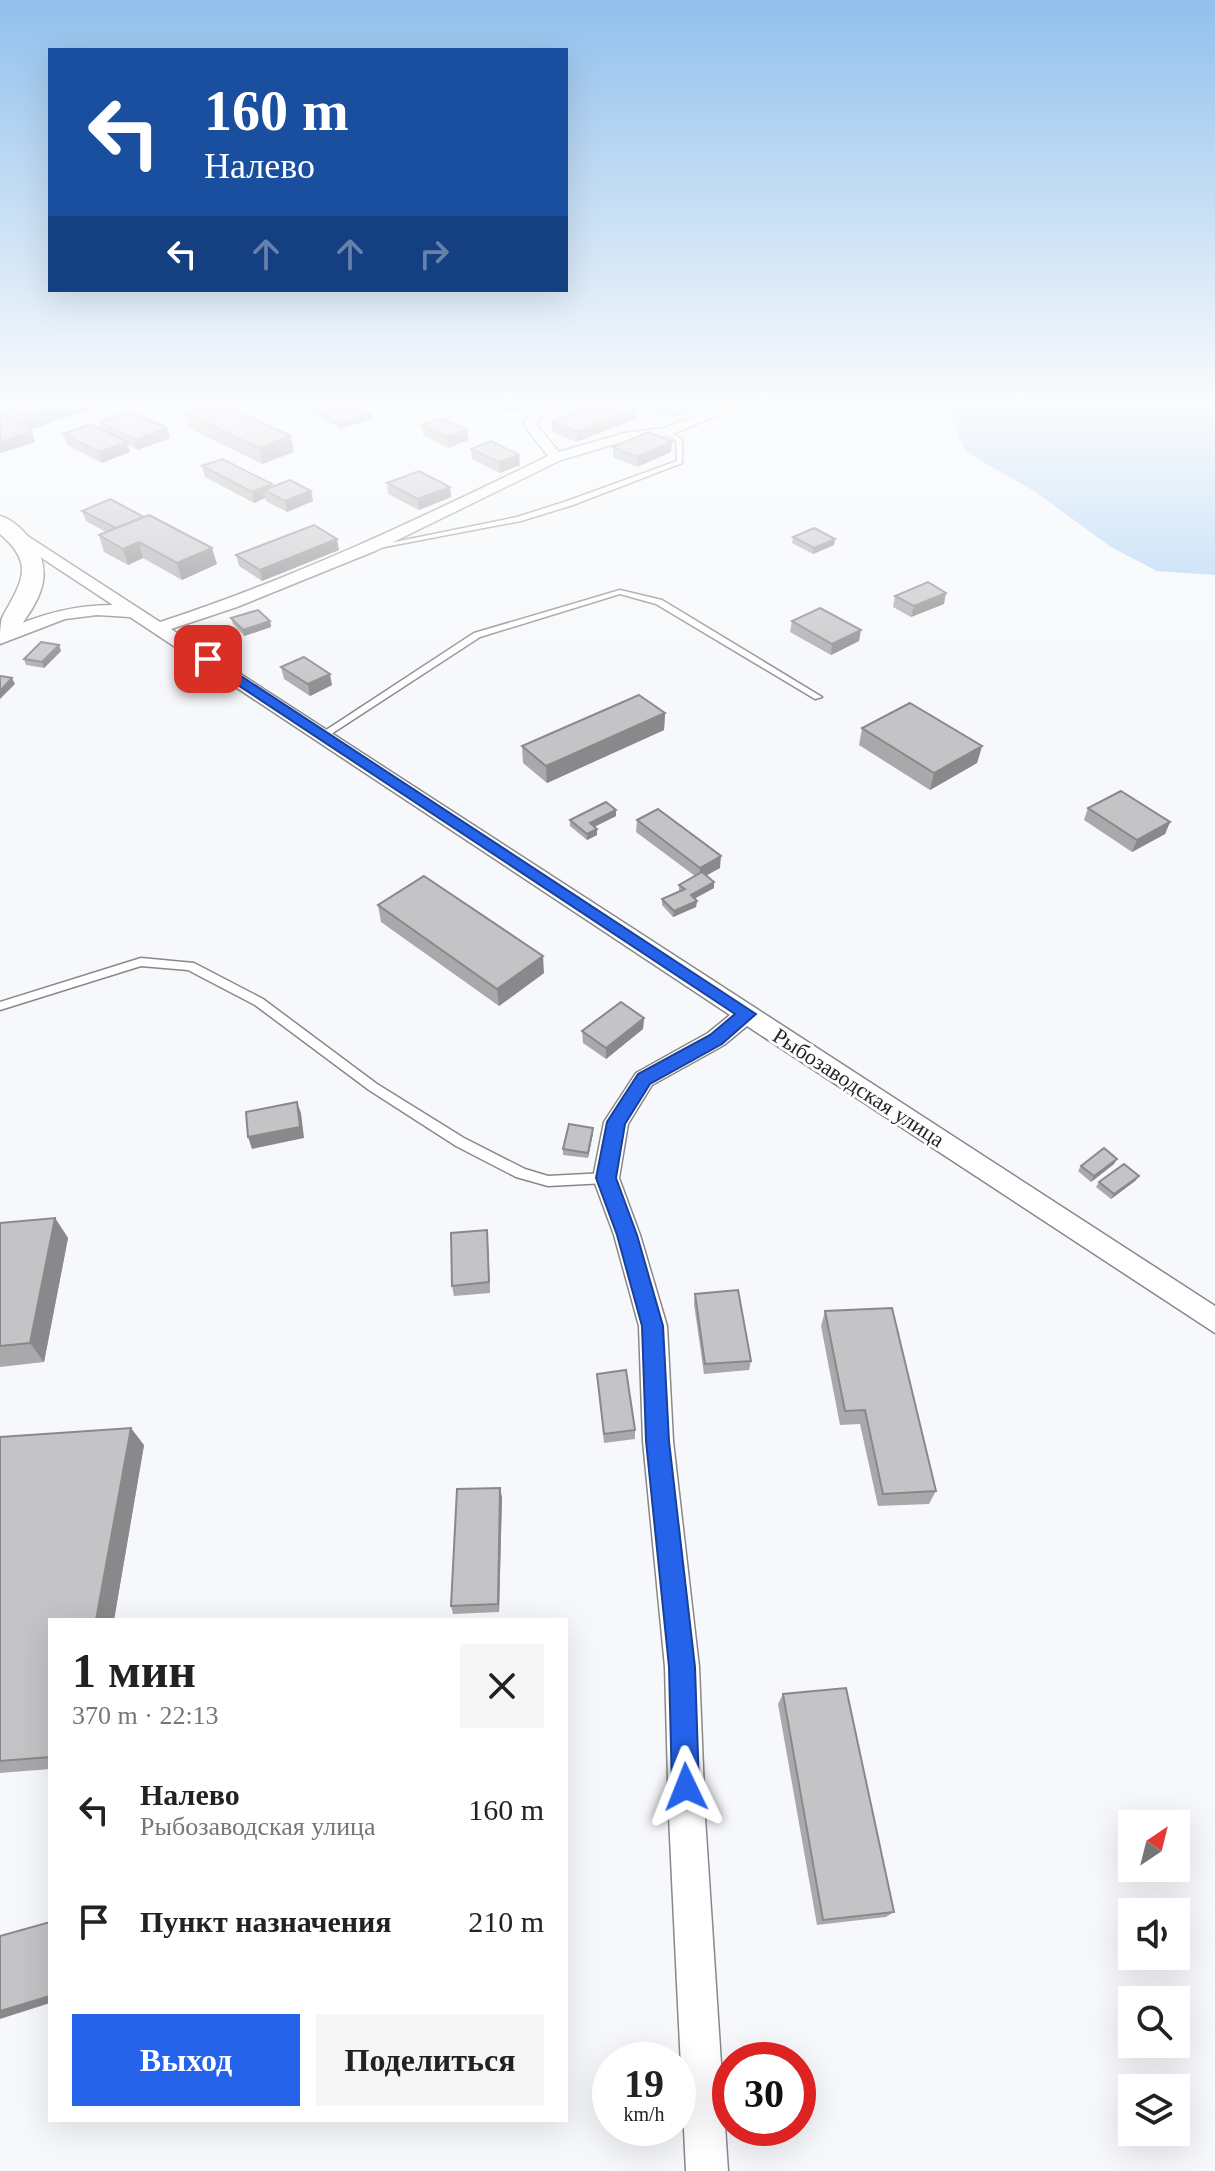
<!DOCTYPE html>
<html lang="ru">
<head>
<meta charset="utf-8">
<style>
	body { margin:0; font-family:"Times New Roman",serif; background:#f6f6f6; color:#222; height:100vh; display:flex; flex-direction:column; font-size:30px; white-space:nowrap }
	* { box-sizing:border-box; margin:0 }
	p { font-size:26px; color:#767676 }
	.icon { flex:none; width:44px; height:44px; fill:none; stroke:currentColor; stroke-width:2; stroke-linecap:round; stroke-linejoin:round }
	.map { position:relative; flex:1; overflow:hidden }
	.sheet { position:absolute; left:48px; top:1618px; width:520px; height:504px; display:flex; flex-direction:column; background:#fff; border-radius:0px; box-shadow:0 8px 32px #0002 }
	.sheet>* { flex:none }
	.top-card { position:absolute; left:48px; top:48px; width:520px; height:244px; border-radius:0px; box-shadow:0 8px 32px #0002; background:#1a4fa0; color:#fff; overflow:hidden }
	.needle { width:52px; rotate:35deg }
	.fabs { position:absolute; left:1118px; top:1810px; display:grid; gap:16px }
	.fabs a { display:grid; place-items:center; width:72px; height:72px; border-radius:0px; background:#fff; box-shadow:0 8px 32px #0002; font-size:40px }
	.speed { position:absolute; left:592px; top:2042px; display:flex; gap:16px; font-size:40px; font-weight:700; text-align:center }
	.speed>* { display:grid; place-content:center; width:104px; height:104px; border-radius:50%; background:#fff; box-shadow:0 8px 32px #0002; line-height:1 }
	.speed small { font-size:20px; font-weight:400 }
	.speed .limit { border:12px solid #d22; background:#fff; color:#111 }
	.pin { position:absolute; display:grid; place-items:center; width:68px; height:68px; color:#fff; margin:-34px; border-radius:16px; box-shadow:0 4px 12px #0006 }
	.me { position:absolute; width:88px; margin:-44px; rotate:358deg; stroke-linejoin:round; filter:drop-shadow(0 0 6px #0008) }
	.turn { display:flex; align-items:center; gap:28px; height:168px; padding:0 24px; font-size:36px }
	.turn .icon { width:104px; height:104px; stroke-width:2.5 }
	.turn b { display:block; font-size:56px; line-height:68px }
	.lanes { display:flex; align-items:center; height:76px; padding:0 24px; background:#0003; justify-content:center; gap:40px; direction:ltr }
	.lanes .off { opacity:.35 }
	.round { display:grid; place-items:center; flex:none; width:84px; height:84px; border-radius:0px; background:#f6f6f6 }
	.headline { display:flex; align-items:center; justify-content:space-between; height:136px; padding:0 24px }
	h1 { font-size:48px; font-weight:700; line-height:60px }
	.primary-button { display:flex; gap:16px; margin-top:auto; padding:16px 24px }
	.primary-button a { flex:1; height:92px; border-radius:0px; background:#2563eb; color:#fff; font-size:32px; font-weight:700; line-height:92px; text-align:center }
	.primary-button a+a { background:#f6f6f6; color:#222 }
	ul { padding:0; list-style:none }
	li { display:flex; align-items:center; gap:24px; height:112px; padding:0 24px }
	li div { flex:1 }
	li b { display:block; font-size:30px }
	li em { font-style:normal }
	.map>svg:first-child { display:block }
	.water { fill:#aed2f4 }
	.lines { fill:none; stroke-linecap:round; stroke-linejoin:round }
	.lane-casing { stroke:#88888b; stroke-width:3 }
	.street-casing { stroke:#88888b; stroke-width:3 }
	.secondary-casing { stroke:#88888b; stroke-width:3 }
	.lane { fill:#fff; fill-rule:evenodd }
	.street { fill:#fff; fill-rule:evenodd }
	.secondary { fill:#fff; fill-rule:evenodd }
	.wall { fill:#a9a9ab }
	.shaded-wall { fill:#89898b }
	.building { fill:#c4c4c7; stroke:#89898b; stroke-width:2 }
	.route { fill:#2563eb; stroke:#184099; stroke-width:2 }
	.labels { text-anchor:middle; stroke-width:6; stroke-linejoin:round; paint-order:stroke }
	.street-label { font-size:22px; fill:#262627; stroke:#fff }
</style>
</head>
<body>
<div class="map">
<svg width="1215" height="2171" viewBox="0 0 1215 2171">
	<rect width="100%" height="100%" fill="#f7f8fb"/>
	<polygon class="water" points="938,404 1215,404 1215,575 1157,571 1111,547 1037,493 966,452 948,413"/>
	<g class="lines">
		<g class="lane-casing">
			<g id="lane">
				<polygon points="663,431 667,431 682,439 682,463 573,505 521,521 374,549 370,547 517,517 567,501 677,461 676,440 663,433"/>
				<polygon points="620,590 662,600 822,697 815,699 656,604 620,594 480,637 325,738 319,738 317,736 474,633"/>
				<polygon points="141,958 194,963 263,999 377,1084 464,1138 525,1169 548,1176 606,1173 611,1174 612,1178 611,1182 606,1183 548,1186 516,1177 456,1146 369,1090 255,1005 188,970 141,966 0,1010 0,1002"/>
			</g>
		</g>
		<g class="street-casing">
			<path id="street" d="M549 404H566L542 415 536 424 559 452 624 433 663 428 727 404H744L670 435 625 441 561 460 375 551 237 607 171 629 1215 1306V1333L747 1026 724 1045 652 1085 628 1124 619 1178 640 1235 667 1326 673 1441 699 1667 705 1817 728 2171H686L669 1817 665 1667 643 1441 639 1326 614 1235 593 1178 604 1122 636 1073 708 1033 730 1015 130 617 97 615 65 619 0 644V633C36 615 73 605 113 605L16 541V535H26L160 622C295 578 421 518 548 456L523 424 534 409Z"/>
		</g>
		<g class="secondary-casing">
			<path id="secondary" d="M0 516C12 519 22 529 30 539 52 566 45 591 26 618 19 629 13 640 0 643 0 636 0 625 2 618 20 584 37 565 0 534Z"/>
		</g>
		<use href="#lane" class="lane"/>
		<use href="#street" class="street"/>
		<use href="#secondary" class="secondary"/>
	</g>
	<g class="wall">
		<polygon points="0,404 108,404 29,430 32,431 35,442 0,453 0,413 5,416"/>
		<polygon points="298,404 353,404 371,414 372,419 340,429 299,405"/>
		<polygon points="490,404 535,404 511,413"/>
		<polygon points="647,404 706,404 672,418 647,408"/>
		<polygon points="637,408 637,418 577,442 552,432 552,422"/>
		<polygon points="186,413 294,452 262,464 189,428"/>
		<polygon points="99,422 170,438 138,450 128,445 130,452 102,463 67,445 63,434 101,429"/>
		<polygon points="422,425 467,430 468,440 448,448 423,435"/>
		<polygon points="672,441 671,452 637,467 613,457 613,447"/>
		<polygon points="471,449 520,465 500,473 472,459"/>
		<polygon points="202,466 272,487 311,491 313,501 287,512 266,501 265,498 254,503 205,477"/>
		<polygon points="387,483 450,487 451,497 419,510 388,494"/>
		<polygon points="82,511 217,564 182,580 143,558 128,565 104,552 99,535 106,532 86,521"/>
		<polygon points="793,537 834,545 813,554 792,543"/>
		<polygon points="339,550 262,581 239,566 236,555"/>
		<polygon points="895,596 944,604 911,617 893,607"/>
		<polygon points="231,618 270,621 271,627 244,636 233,624"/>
		<polygon points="792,621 859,641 831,655 790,632"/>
		<polygon points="59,645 61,651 44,668 26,665 24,659"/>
		<polygon points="281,667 332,685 310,696 284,679"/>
		<polygon points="665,713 664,730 547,783 523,763 522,746"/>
		<polygon points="862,728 982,746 977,763 930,790 859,745"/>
		<polygon points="1088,808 1170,822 1165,834 1132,852 1084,820"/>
		<polygon points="616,810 616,816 594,827 597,829 597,835 587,840 570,826 570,820"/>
		<polygon points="637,820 720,868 706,876 714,882 714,888 694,899 697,901 696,907 673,917 662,905 662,899 680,892 679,891 679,885 695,876 636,832"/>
		<polygon points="378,905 544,973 499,1006 381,922"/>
		<polygon points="644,1018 643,1029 606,1059 583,1043 582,1031"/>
		<polygon points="593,1128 593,1133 588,1158 563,1155 563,1149"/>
		<polygon points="1114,1164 1091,1182 1078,1171 1081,1166"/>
		<polygon points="1139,1176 1135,1181 1111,1199 1096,1187 1099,1182"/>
		<polygon points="55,1218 68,1238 44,1362 0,1367 0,1223"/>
		<polygon points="487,1230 490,1293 454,1296 452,1286"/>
		<polygon points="695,1294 751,1361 749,1370 704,1374 694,1304"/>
		<polygon points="825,1311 936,1491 929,1504 878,1506 860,1424 840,1425 821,1326"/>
		<polygon points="597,1374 635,1430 635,1439 604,1443"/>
		<polygon points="0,1437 144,1445 114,1620 50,1620 50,1769 0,1773"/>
		<polygon points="502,1497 499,1612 453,1614 451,1606"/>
		<polygon points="783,1694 894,1912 886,1917 817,1925 778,1704"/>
	</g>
	<g class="shaded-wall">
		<polygon points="57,404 108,404 28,430 23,415"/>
		<polygon points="510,404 535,404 511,413"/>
		<polygon points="682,404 706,404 672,418 673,408"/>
		<polygon points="637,408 637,418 577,442 577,432"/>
		<polygon points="371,414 372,419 340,429 339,424"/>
		<polygon points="167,428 170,438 138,450 135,440"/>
		<polygon points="467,430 468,440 448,448 447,437"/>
		<polygon points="32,431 35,442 0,453 0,442"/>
		<polygon points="291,436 294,452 262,464 259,448"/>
		<polygon points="672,441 671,452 637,467 637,457"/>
		<polygon points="127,442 130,452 102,463 99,452"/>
		<polygon points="519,455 520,465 500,473 499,462"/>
		<polygon points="272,484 274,495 264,490 265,498 254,503 252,492"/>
		<polygon points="450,487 451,497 419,510 418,499"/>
		<polygon points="311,491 313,501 287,512 285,501"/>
		<polygon points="337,539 339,550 262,581 260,570"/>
		<polygon points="835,539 834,545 813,554 814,548"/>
		<polygon points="139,542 143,558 128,565 123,549"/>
		<polygon points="212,548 217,564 182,580 177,563"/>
		<polygon points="946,593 944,604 911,617 914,606"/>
		<polygon points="270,621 271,627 244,636 243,630"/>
		<polygon points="861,630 859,641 831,655 832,644"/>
		<polygon points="59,645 61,651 44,668 42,662"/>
		<polygon points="330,674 332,685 310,696 308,684"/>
		<polygon points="12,678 15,684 0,699 0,691"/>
		<polygon points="665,713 664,730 547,783 546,766"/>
		<polygon points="982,746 977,763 930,790 934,773"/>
		<polygon points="616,810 616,816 590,829 590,823"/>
		<polygon points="1170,822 1165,834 1132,852 1137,840"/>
		<polygon points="597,829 597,835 587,840 587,834"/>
		<polygon points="721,856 720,868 699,879 700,868"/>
		<polygon points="714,882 714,888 690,901 691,895"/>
		<polygon points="697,901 696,907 673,917 674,911"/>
		<polygon points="543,956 544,973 499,1006 497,989"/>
		<polygon points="644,1018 643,1029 606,1059 606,1048"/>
		<polygon points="297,1102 301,1113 304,1138 252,1149 248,1137"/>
		<polygon points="593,1128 593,1133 588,1158 588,1153"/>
		<polygon points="1117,1159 1114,1164 1091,1182 1094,1176"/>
		<polygon points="1139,1176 1135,1181 1111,1199 1114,1194"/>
		<polygon points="55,1218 68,1238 44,1362 30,1343"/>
		<polygon points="487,1230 488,1241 490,1293 489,1282"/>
		<polygon points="131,1428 144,1445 114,1620 96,1620"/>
		<polygon points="500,1488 502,1497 499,1612 498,1604"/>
		<polygon points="50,1996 50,2003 0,2019 0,2011"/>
	</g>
	<g class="building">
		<polygon points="3,404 57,404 23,415"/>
		<polygon points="212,404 220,404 291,436 259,448 186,413"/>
		<polygon points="304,404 353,404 371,414 339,424"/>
		<polygon points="596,404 627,404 637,408 577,432 552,422"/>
		<polygon points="663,404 682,404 673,408"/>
		<polygon points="131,411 167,428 135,440 99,422"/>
		<polygon points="0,413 32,431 0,442"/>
		<polygon points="442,418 467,430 447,437 422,425"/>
		<polygon points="91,424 127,442 99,452 63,434"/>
		<polygon points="648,432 672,441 637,457 613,447"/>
		<polygon points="491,441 519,455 499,462 471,449"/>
		<polygon points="222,459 272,484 252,492 202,466"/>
		<polygon points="419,471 450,487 418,499 387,483"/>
		<polygon points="290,480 311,491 285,501 264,490"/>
		<polygon points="110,499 144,517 116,528 82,511"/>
		<polygon points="149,515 212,548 177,563 139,542 123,549 99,535"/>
		<polygon points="314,525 337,539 260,570 236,555"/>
		<polygon points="814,528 835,539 814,548 793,537"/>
		<polygon points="928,582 946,593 914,606 895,596"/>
		<polygon points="820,608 861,630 832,644 792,621"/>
		<polygon points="258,610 270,621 243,630 231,618"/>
		<polygon points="41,642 59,645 42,662 24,659"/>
		<polygon points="304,657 330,674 308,684 281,667"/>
		<polygon points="1,676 12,678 0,691 0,677"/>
		<polygon points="639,695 665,713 546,766 522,746"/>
		<polygon points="910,703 982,746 934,773 862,728"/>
		<polygon points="1121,791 1170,822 1137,840 1088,808"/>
		<polygon points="606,802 616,810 590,823 597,829 587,834 570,820"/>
		<polygon points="658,809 721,856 700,868 637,820"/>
		<polygon points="702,872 714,882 691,895 697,901 674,911 662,899 685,889 679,885"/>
		<polygon points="424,876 543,956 497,989 378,905"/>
		<polygon points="621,1002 644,1018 606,1048 582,1031"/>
		<polygon points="297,1102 300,1127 248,1137 246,1112"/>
		<polygon points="569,1124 593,1128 588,1153 563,1149"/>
		<polygon points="1104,1148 1117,1159 1094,1176 1081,1166"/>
		<polygon points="1124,1164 1139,1176 1114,1194 1099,1182"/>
		<polygon points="55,1218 30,1343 0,1346 0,1223"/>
		<polygon points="487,1230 489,1282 452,1286 451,1233"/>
		<polygon points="738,1290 751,1361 705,1364 695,1294"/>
		<polygon points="892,1308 936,1491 883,1494 865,1410 845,1411 825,1311"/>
		<polygon points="626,1370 635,1430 604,1434 597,1374"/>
		<polygon points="131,1428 96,1620 50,1620 50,1757 0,1761 0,1437"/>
		<polygon points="500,1488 498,1604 451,1606 457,1489"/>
		<polygon points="846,1688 894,1912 823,1920 783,1694"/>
		<polygon points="50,1922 50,1996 0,2011 0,1936"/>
	</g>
	<linearGradient id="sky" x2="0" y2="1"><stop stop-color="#91c0ed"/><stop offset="0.57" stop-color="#fbfcfd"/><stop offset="1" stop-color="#fbfcfd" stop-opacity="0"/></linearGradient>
	<rect width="1215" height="708" fill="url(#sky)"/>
	<polygon class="route" points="203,657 212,657 756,1014 722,1044 650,1084 625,1124 616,1178 637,1235 663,1326 669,1441 695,1667 699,1787 695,1796 686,1800 676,1796 672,1787 669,1667 646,1441 642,1326 617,1235 596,1178 607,1122 638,1074 710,1035 735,1014 203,662"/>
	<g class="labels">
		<g class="street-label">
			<text transform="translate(859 1087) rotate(33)" y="8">Рыбозаводская улица</text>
		</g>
	</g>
</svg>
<div class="fabs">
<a><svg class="needle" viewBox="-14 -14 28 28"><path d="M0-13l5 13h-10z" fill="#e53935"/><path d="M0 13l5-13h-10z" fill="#767676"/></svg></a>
<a><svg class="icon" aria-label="sound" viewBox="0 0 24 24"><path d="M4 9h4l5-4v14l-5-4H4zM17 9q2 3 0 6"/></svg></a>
<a><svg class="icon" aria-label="search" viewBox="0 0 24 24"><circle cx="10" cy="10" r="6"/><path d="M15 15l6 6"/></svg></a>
<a><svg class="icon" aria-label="layers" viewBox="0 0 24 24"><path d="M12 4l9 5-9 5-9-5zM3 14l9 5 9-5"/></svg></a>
</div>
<div class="speed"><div>19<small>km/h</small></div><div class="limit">30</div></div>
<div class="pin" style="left:208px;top:659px;background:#d93025"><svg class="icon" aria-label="arrive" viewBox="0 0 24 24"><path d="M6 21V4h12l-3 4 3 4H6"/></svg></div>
<svg class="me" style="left:686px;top:1787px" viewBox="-20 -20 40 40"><path d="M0-17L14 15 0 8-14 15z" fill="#2563eb" stroke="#fff" stroke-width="4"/></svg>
<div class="top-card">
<div class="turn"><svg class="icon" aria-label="left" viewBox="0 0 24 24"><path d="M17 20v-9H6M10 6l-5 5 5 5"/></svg><div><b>160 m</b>Налево</div></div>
<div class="lanes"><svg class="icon" aria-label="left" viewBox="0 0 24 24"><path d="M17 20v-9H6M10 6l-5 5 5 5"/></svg><svg class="icon off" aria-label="ahead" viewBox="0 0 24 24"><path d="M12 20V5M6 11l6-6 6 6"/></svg><svg class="icon off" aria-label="ahead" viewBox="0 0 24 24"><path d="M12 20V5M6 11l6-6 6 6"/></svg><svg class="icon off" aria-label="right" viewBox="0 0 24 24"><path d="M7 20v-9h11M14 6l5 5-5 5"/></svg></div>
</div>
<section class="sheet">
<div class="headline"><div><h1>1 мин</h1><p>370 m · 22:13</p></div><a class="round"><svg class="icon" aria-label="close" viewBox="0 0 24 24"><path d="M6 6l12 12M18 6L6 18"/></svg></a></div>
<ul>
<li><svg class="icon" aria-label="left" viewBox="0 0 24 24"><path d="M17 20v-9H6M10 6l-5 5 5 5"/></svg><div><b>Налево</b><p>Рыбозаводская улица</p></div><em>160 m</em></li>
<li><svg class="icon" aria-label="arrive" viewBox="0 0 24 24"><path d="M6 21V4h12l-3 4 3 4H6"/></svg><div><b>Пункт назначения</b></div><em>210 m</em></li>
</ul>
<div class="primary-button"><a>Выход</a><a>Поделиться</a></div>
</section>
</div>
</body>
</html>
